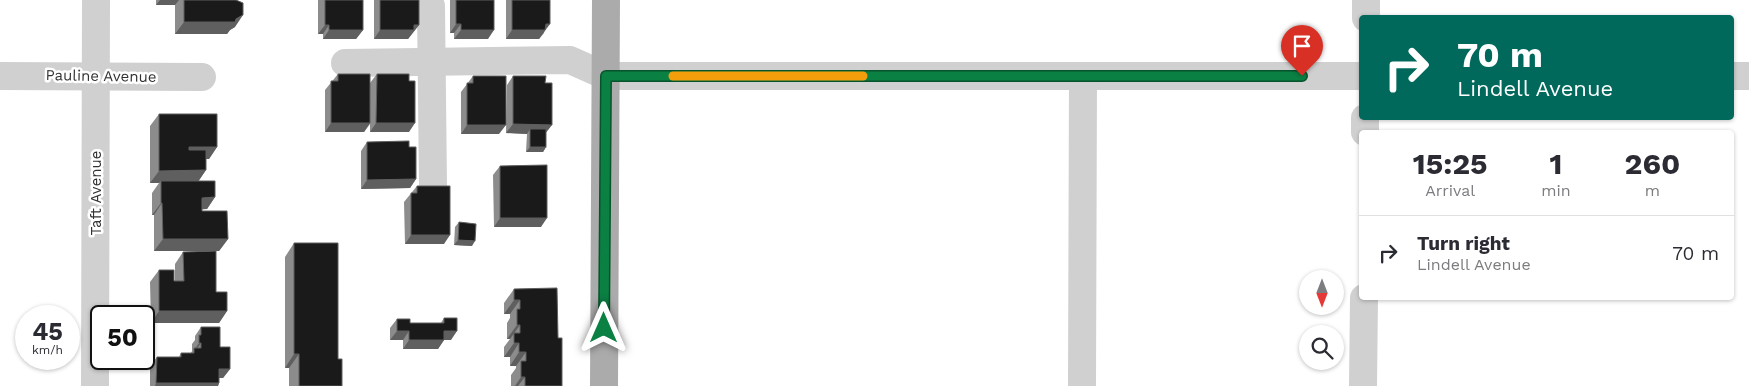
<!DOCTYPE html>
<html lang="en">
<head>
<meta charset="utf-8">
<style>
	body { margin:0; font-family:"Work Sans",sans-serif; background:#f7f7f7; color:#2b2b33; height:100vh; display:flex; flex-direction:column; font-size:19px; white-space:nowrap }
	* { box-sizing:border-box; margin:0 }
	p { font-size:16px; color:#7c7c81 }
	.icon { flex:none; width:28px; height:28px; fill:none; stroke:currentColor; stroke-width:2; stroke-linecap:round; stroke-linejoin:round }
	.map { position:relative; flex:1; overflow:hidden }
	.panel { position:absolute; left:1359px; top:130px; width:375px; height:170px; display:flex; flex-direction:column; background:#fff; border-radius:5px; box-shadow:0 1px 4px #0004 }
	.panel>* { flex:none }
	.hud { position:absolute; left:1359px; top:15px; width:375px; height:105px; border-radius:5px; box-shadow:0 1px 4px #0004; background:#00695c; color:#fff; overflow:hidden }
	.needle { width:32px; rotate:180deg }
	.fabs { position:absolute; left:1299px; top:270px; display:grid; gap:10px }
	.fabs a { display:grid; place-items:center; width:45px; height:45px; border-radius:50%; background:#fff; box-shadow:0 1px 4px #0004; font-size:25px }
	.speed { position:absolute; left:15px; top:305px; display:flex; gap:10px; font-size:25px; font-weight:700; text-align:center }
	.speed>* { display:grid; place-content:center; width:65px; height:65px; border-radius:50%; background:#fff; box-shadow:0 1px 4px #0004; line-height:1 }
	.speed small { font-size:12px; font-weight:400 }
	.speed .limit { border:2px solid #111; border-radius:8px; background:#fff; color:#111 }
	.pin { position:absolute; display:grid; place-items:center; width:42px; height:42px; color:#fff; margin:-51px -21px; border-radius:50% 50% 50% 0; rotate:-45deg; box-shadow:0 0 5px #0007 }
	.pin .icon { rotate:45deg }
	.me { position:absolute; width:55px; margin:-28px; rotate:0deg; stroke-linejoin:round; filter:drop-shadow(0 0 4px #0008) }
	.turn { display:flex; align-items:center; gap:18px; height:105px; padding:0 15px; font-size:22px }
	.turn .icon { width:65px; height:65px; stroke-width:2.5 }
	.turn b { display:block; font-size:35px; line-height:42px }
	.eta { display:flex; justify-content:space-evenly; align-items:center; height:85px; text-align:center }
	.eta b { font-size:30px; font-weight:700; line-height:35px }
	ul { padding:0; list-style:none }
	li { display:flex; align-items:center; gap:15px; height:75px; padding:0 15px; border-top:1px solid #e1e1e2 }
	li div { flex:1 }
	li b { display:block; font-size:19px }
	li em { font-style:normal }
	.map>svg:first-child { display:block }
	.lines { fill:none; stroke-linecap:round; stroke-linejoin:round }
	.minor { stroke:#d0d0d0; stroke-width:28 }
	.major { stroke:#ababab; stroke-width:28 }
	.wall { fill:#8c8c8c }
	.shaded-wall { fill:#5f5f5f }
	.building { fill:#1a1a1a; stroke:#5f5f5f }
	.route-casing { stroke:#07532c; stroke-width:12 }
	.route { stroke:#0b8043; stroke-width:9 }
	.slow { stroke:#f59e0b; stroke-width:9 }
	.labels { text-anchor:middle; stroke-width:5; stroke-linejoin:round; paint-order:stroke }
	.street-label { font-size:15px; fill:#333; stroke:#fff }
</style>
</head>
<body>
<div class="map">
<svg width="1749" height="386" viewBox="0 0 1749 386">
	<rect width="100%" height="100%" fill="#fff"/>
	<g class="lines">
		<g class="minor">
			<polyline points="431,6 433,186"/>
			<polyline points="1366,18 1366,0"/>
			<polyline points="345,63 570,60 606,76 1361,76"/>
			<polyline points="0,76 202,77"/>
			<polyline points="1731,76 1749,76"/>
			<polyline points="1365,132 1365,118"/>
			<polyline points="95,386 96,0"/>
			<polyline points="1082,386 1083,76"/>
			<polyline points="1363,386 1364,298"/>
		</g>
		<polyline class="major" points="604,386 606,0"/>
	</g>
	<g class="wall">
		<polygon points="156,0 236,0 235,27 230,30 227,34 175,34 175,5 156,5"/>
		<polygon points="318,0 363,0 363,30 356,39 323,39 323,34 318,34"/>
		<polygon points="374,0 419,0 419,25 408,39 374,39"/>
		<polygon points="450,0 494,0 488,39 454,39 454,33 450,33"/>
		<polygon points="506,0 550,0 544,33 539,39 506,39"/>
		<polygon points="338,74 370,83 377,74 409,132 370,132 370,124 364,132 325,132 325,90"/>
		<polygon points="473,76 499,134 461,134 461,92"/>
		<polygon points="513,76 545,83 546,147 543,152 526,152 527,134 506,133 507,85"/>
		<polygon points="159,114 217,147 209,159 206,159 206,170 198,181 215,197 207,209 202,209 202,211 228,239 219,251 154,251 154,215 152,215 152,193 159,183 150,183 150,126"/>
		<polygon points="367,142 409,147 416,179 410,188 361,189 361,151"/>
		<polygon points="500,166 541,227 494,227 493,175"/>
		<polygon points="417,186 444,244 405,244 404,202"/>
		<polygon points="459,222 472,246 454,245 455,227"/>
		<polygon points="294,243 338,359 342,386 289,386 289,368 285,368 285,257"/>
		<polygon points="183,252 216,292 227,311 219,323 151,323 150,282 159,270 175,281 175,264"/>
		<polygon points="514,289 558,338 562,386 511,386 511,375 516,368 516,366 510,366 510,357 504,357 504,347 510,339 507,339 507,323 510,318 510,314 504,314 504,303"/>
		<polygon points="444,318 451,340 444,340 438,349 403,349 403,340 390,340 390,328 397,319 410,323 441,323"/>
		<polygon points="201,327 220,347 230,369 223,378 219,378 219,383 218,386 150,386 150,366 157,357 179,357 181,353 191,353 192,351 192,344 195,340 195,336"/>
	</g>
	<g class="shaded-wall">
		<polygon points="160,0 179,0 175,5 156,5"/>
		<polygon points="243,15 235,27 230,30 227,34 175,34 184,22 236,19"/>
		<polygon points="456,24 461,24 454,33 450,33"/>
		<polygon points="546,24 550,24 539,39 506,39 512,30"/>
		<polygon points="325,25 329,25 323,34 318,34"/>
		<polygon points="414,25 419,25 408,39 374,39 380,30"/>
		<polygon points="329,30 363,30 356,39 323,39"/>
		<polygon points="461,30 494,30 488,39 454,39"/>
		<polygon points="331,123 370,123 364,132 325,132"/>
		<polygon points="376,123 415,123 409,132 370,132"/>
		<polygon points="513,124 552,125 545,134 530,129 527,134 506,133"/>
		<polygon points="467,125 506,125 499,134 461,134"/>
		<polygon points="189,147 217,147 209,159 181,159"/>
		<polygon points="530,147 546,147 543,152 526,152"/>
		<polygon points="206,170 198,182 161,181 159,183 150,183 159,171"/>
		<polygon points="416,179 410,188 361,189 367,180"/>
		<polygon points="215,197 207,209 194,210 202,198"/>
		<polygon points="161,203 162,203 154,215 152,215"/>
		<polygon points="500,218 547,218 541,227 494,227"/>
		<polygon points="411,235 450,235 444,244 405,244"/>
		<polygon points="163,239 228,239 219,251 154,251"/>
		<polygon points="458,240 475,241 472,246 454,245"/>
		<polygon points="514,300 520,300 510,314 504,314"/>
		<polygon points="159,311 227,311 219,323 151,323"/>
		<polygon points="517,325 520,325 510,339 507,339"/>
		<polygon points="397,331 409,331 403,340 390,340"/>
		<polygon points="444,331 457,331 451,340 438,340"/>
		<polygon points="409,340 444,340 438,349 403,349"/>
		<polygon points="199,343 201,343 195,352 194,350"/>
		<polygon points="514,343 519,343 510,357 504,357"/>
		<polygon points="519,352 526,352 516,366 510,366"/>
		<polygon points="294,354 299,354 289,368 285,368"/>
		<polygon points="219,369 230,369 223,378 213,378"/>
		<polygon points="521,377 525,377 518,386 515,386"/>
		<polygon points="156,383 219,383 218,386 155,386"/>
	</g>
	<g class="building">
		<polygon points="184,0 236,0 243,3 243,15 236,19 235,22 184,22"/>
		<polygon points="325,0 363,0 363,30 329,30 329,25 325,25"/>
		<polygon points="380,0 419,0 419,25 414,25 414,30 380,30"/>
		<polygon points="456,0 494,0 494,30 461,30 461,24 456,24"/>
		<polygon points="512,0 550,0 550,24 546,24 545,30 512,30"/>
		<polygon points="338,74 370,74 370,123 331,123 331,81 338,81"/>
		<polygon points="377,74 409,74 409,81 415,81 415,123 376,123"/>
		<polygon points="473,76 506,76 506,125 467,125 467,83 473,83"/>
		<polygon points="513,76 546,76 545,83 552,83 552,125 513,124"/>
		<polygon points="159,114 217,114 217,147 189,147 189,150 206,150 206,170 159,171"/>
		<rect x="530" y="129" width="16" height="18"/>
		<polygon points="409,141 409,147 416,147 416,179 367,180 367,142"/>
		<polygon points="547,165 547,218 500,218 500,166"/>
		<polygon points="161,181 215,181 215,197 202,198 202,211 227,211 228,239 163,239 162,203 161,203"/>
		<polygon points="417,186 450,186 450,235 411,235 411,193 417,193"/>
		<polygon points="459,222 476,224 475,241 458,240"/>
		<polygon points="294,243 338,243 338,359 342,359 342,386 299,386 299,354 294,354"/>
		<polygon points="216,251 216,292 227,292 227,311 159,311 159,270 174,270 174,281 184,281 183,252"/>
		<polygon points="557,288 558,338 562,338 562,386 525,386 525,377 521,377 521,361 526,361 526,352 519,352 519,343 514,343 514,333 520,333 520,325 517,325 517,309 520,309 520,300 514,300 514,289"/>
		<polygon points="444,318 457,318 457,331 444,331 444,340 409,340 409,331 397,331 397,319 410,319 410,323 444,323"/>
		<polygon points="201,327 220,327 220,347 230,347 230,369 219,369 219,383 156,383 157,357 181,357 181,353 194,353 194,348 201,348 201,343 199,343 199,335 201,335"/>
	</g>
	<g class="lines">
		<g class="route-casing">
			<polyline id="route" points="604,328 606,76 1302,76"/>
		</g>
		<use href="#route" class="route"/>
		<polyline class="slow" points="673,76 863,76"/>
	</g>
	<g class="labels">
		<g class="street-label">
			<text transform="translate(101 76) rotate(1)" y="5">Pauline Avenue</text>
			<text transform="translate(96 193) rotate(-90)" y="5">Taft Avenue</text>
		</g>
	</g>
</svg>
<div class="fabs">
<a><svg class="needle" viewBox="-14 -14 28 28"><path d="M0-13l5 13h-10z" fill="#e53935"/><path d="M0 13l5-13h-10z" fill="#7c7c81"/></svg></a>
<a><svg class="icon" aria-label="search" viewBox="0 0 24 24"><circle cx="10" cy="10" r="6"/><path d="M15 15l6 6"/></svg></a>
</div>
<div class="speed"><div>45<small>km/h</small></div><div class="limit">50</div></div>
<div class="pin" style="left:1302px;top:76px;background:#d93025"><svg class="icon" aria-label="arrive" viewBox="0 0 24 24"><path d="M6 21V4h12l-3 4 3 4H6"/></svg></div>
<svg class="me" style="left:604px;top:328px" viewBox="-20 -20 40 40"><path d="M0-17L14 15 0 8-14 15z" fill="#0b8043" stroke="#fff" stroke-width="4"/></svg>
<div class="hud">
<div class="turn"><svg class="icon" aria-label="right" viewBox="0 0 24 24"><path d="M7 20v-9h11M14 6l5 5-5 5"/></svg><div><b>70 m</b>Lindell Avenue</div></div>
</div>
<section class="panel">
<div class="eta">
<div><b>15:25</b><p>Arrival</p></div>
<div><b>1</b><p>min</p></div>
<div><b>260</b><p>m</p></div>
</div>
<ul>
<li><svg class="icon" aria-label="right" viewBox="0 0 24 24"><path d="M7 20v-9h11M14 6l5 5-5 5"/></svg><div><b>Turn right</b><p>Lindell Avenue</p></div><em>70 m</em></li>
</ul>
</section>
</div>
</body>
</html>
